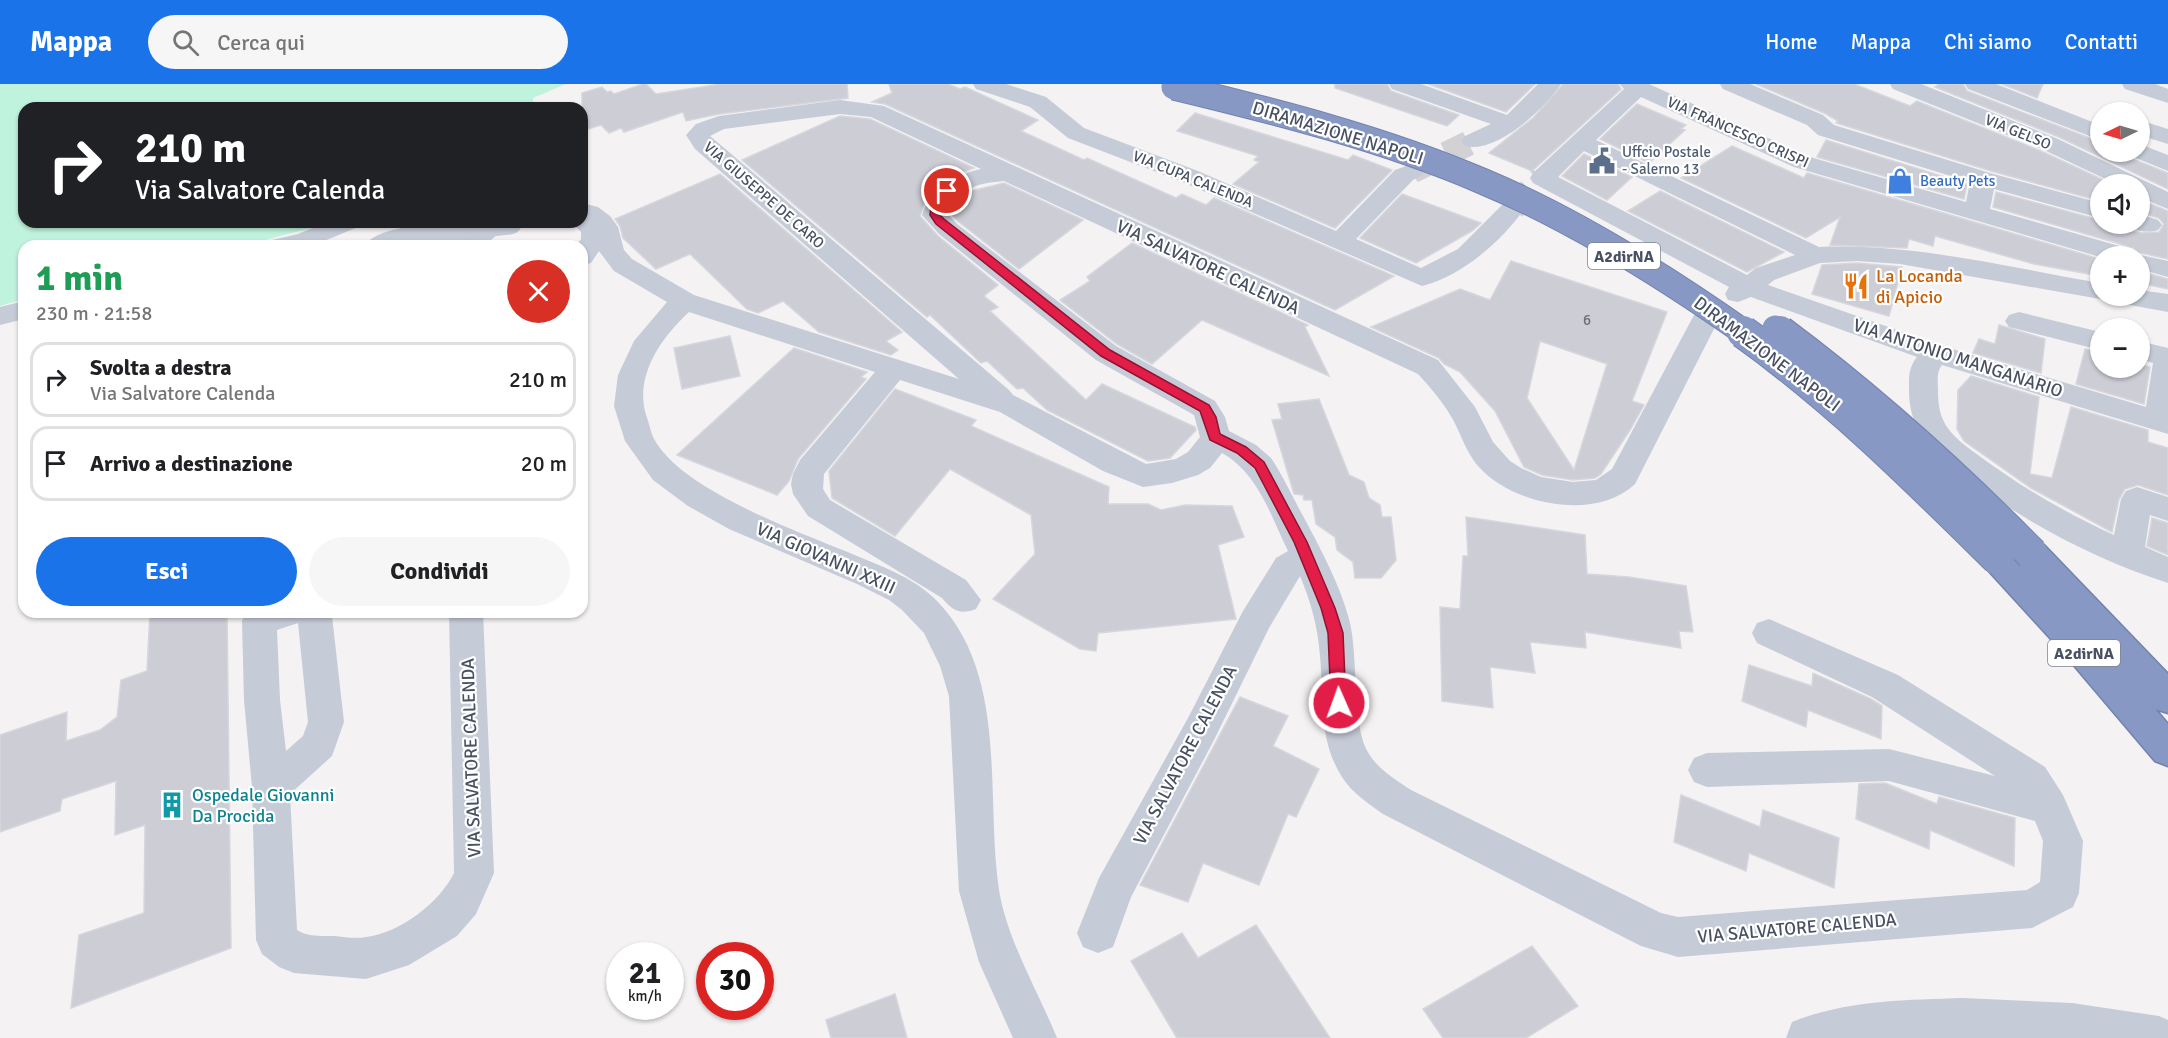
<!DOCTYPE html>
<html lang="it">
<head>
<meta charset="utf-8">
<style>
	body { margin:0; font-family:Signika,sans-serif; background:#f6f6f6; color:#202124; height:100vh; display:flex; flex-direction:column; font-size:22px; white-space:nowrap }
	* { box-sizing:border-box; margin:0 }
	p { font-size:20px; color:#757577 }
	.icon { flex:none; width:33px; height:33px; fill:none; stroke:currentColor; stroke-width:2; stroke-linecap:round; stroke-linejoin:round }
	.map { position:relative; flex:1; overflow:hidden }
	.details { position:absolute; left:18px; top:156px; width:570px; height:378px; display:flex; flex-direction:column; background:#fff; border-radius:18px; box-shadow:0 2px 4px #0004 }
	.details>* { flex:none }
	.guide { position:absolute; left:18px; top:18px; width:570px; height:126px; border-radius:18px; box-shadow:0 2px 4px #0004; background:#202124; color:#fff; overflow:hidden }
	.needle { width:39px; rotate:265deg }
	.fabs { position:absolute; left:2090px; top:18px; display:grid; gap:12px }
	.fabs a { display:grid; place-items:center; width:60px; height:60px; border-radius:50%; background:#fff; box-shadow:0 2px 4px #0004; font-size:30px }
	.speed { position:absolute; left:606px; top:858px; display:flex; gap:12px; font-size:30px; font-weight:700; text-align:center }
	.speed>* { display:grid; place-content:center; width:78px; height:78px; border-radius:50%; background:#fff; box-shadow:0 2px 4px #0004; line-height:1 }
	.speed small { font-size:15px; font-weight:400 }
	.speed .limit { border:9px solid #d22; background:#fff; color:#111 }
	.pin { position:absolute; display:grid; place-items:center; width:51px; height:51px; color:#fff; margin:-26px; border:3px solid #fff; border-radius:50%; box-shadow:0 2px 6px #0007 }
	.me { position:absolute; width:66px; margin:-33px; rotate:358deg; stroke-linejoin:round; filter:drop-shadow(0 0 4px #0008) }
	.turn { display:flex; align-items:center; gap:21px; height:126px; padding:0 18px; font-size:27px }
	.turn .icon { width:78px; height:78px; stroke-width:2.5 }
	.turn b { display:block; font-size:42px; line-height:51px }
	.round { display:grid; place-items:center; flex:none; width:63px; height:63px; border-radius:32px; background:#f6f6f6 }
	.overview { display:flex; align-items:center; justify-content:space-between; height:102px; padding:0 18px }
	h1 { font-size:36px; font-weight:700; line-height:45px; color:#1e9e55 }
	.cta { display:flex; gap:12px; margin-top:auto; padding:12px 18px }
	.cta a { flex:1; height:69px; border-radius:36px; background:#1a73e8; color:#fff; font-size:24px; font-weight:700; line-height:69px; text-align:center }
	.cta a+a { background:#f6f6f6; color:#202124 }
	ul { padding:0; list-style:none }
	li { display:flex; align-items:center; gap:18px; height:75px; margin:0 12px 9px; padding:0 6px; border:3px solid #e0e0e0; border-radius:18px }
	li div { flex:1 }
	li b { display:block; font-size:22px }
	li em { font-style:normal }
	header { display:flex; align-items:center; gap:36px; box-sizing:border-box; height:84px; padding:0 30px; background:#1a73e8; color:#fff }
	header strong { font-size:28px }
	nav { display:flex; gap:33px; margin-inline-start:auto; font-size:21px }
	.search { width:420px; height:54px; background:#f6f6f6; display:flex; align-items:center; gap:15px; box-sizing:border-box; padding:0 21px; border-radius:33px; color:#757577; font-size:22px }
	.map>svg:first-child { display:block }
	.green { fill:#bff3dd }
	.building { fill:#cccdd5; stroke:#d6d6de; stroke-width:1.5; fill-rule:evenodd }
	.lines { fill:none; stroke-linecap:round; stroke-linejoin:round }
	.minor-tunnel { stroke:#d2d2d5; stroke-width:25; stroke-dasharray:25 13; stroke-linecap:butt }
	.highway-casing { stroke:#7283b0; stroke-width:3 }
	.minor { fill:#c5cbd7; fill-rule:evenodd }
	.highway { fill:#8798c4; fill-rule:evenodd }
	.highway-bridge-far1-casing { stroke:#7283b0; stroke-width:27; stroke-linecap:butt }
	.highway-bridge-casing { stroke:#7283b0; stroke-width:34; stroke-linecap:butt }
	.minor-bridge { stroke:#c5cbd7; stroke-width:25 }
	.highway-bridge-far1 { stroke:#8798c4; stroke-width:25 }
	.highway-bridge { stroke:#8798c4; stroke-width:32 }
	.route { fill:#e11d48; stroke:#92132f; stroke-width:1.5 }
	.labels { text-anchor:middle; stroke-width:4.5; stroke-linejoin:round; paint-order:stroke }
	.far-street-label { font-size:15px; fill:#485061; stroke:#fff }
	.far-service-label { font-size:15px; fill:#4e5e75; stroke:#fff; text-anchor:start }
	.far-shop-label { font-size:15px; fill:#366cbe; stroke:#fff; text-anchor:start }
	.number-label { font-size:15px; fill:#696f7e }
	.shield { fill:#fff; stroke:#7f8490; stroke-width:1.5 }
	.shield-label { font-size:16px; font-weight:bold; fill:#485061 }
	.street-label { font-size:18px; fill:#485061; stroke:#fff }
	.food-label { font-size:18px; fill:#c56008; stroke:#fff; text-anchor:start }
	.culture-label { font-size:18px; fill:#0d838f; stroke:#fff; text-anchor:start }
</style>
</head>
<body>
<header>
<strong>Mappa</strong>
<div class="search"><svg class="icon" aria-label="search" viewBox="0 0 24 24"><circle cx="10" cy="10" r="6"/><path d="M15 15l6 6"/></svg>Cerca qui</div>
<nav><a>Home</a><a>Mappa</a><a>Chi siamo</a><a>Contatti</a></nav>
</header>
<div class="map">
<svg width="2168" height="954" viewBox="0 0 2168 954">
	<rect width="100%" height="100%" fill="#f4f2f2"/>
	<polygon class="green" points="0,0 566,0 533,14 533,24 24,24 24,138 334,138 242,162 24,162 24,215 0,222"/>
	<g class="building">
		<polygon points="643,0 646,0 656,10 721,0 847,0 848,14 719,30 686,37 683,28 624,48 621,44 609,49 601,41 582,47 582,9 602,3 607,8 611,7 614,10"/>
		<polygon points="889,0 948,0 960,5 965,3 1038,36 1021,47 1084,76 1087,74 1176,114 1182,110 1206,121 1214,114 1394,192 1335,226 885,20 872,18 892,9"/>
		<polygon points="1335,0 1387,0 1391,7 1459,31 1447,42 1335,4"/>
		<polygon points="1428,0 1535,0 1506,28"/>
		<polygon points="1563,0 1618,0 1621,5 1532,87 1489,69 1533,34"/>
		<polygon points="1756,0 1854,0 1910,22 1917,17 2041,67 2112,100 2100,100 2100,117 1991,87 1836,39 1838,37 1824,29"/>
		<polygon points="1939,0 1963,0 1967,7 2100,58 2100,68 2126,68 2130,74 2168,89 2168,105 2059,53 1935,3"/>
		<polygon points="2002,0 2043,0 2037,14"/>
		<polygon points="1637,20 1686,41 1681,45 1685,46 1649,79 1600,55"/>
		<polygon points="1195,29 1348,76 1353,71 1392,86 1335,144 1233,100 1259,78 1254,76 1258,72 1177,47"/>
		<polygon points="840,32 870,35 974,84 951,93 936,104 924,120 920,132 938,152 998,201 984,212 998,223 990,227 1086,316 1102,300 1195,343 1196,346 1170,374 1148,377 1047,326 1023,304 1017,305 987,277 981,279 930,231 927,233 742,76"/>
		<polygon points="1826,56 1967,100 1964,115 1817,73"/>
		<polygon points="1732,62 1804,94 1807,89 2100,175 2100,192 2034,180 1935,152 1933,162 1909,155 1907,164 1830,161 1840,133 1806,154 1681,94"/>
		<polygon points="1584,70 1632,93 1607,116 1562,92"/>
		<polygon points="720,90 902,248 886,257 898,266 891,271 819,248 783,217 758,229 747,225 690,170 656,185 623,154 620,142 615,135"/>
		<polygon points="1004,99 1083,136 1019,185 959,138 951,130 958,116 971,107"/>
		<polygon points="1660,107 1784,168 1747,188 1628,127"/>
		<polygon points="1996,108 2100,136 2100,140 2125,140 2129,145 2141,149 2159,148 2164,140 2159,134 2139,128 2139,115 2168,127 2168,175 2137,168 2134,164 1993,123"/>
		<polygon points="1402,110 1481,139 1472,147 1416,179 1360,154"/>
		<polygon points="1132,159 1308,241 1305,243 1329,292 1202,236 1152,280 1117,260 1060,216 1090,197 1087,193"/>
		<path d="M1511 177 1667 228 1632 317 1644 321 1630 346 1601 390 1595 394 1573 396 1542 391 1524 383 1495 327 1460 288 1444 280 1439 274 1371 243 1460 205 1490 216ZM1540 257 1607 280 1574 386 1527 314Z"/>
		<polygon points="1857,179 1902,183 1889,232 1812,210 1822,181"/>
		<polygon points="2139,187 2168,195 2168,205 2139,199"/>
		<polygon points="1999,241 2045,255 2041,289 1973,269 1979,255 1995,260"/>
		<polygon points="730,252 740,292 682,305 674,264"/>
		<polygon points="794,264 867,288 861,293 866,295 798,375 789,397 777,411 677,371"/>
		<polygon points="2085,265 2100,268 2100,284 2139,284 2139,280 2150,283 2144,320 2076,300"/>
		<polygon points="1971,292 2039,313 2030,390 2052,394 2071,323 2148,346 2148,358 2168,364 2168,411 2138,401 2125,405 2119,415 2112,448 2031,404 1964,357 1957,345 1958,306"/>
		<polygon points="895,305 976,336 971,342 1109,403 1108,420 1148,420 1161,426 1185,421 1232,422 1244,453 1218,461 1236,535 1098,549 1096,567 1080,565 993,515 1035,470 1031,431 950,385 895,452 832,414 829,387"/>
		<polygon points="1319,315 1349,391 1364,398 1369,414 1380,421 1382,433 1391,433 1396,476 1381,494 1355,494 1353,478 1337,466 1335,453 1316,440 1312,416 1304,416 1303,411 1294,410 1272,336 1282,335 1278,320"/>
		<polygon points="1466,433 1585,451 1587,490 1629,493 1686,502 1693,548 1679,547 1681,564 1585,548 1586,564 1530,558 1535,589 1490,583 1493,624 1442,617 1440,523 1460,525 1463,472 1468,472"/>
		<polygon points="2152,434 2168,439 2168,471 2147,462"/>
		<polygon points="150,528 227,528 231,864 71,924 79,851 144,829 145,741 115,751 116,697 62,715 60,727 0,748 0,651 67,628 66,657 100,646 117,633 121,596 147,587"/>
		<polygon points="1749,581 1812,602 1813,589 1871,615 1882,622 1881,655 1808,626 1806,643 1742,617"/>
		<polygon points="1240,613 1288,632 1273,662 1319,685 1296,733 1288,730 1259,801 1203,779 1188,818 1140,801"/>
		<polygon points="1885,699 1937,720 1939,713 2015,734 2014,782 1930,746 1929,765 1856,735 1859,700"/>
		<polygon points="1681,711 1760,743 1763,726 1839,754 1834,804 1749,769 1746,787 1674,758"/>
		<polygon points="1256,841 1330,954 1177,954 1131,877 1182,849 1198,874"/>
		<polygon points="1532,862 1578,922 1526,954 1443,954 1423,925"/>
		<polygon points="895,910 907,954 831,954 826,936"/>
	</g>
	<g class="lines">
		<g class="minor-tunnel">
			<polyline points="1412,87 1473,57"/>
			<polyline points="1513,124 1542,94"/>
		</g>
		<g class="highway-casing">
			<path id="highway" d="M2032 457 2044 461 2168 590V629L2155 625 2145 613 2168 640V682L2155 677 2060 565 1986 484 1982 475 1986 466C2001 461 2008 464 2019 476L2016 470 2020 461Z"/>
		</g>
		<g class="minor">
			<path d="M973 0H1006L1046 13 1084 44 1198 87 1336 147 1395 86 1412 80 1421 82 1424 87 1421 92 1413 96 1356 155 1421 184 1458 165 1504 119 1513 117 1522 119 1525 124C1502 157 1462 192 1422 202L1180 97 1068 54 1030 23 976 5Z"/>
			<path d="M1389 0H1421L1507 31 1538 0H1561C1544 25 1497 70 1465 62L1461 57 1465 52 1491 40 1392 5Z"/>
			<path d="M1620 0H1649L1810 73 1966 118 1970 98 1818 51 1807 41 1723 5 1720 0H1750L1823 31 1834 41 1990 89 2100 119V134L1994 105 1990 125 2133 166 2136 170 2168 177V193L2139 185V172L2100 173 1794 83 1641 13 1596 56 1819 163C1913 159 2007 183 2100 199V212L2109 213 2100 215 1900 180 1857 177 1820 179 1774 196 1768 201 1946 263 2146 323 2153 279 2139 275V257L2168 264V350L1942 281C1936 288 1938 299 1938 308 1938 320 1940 333 1947 343 1956 356 1970 365 1982 374 2023 404 2068 430 2114 451L2121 415 2126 407 2137 403 2168 413V437L2150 431 2145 463 2168 473V499C2097 476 2027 440 1967 394 1953 384 1939 375 1929 362 1916 346 1909 328 1909 307 1909 294 1908 284 1917 273L1751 213 1738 218 1728 216 1725 210 1729 203 1533 99 1530 94 1533 89 1624 5ZM1584 67 1795 171 1756 184 1747 191 1558 93Z"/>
			<polygon points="1890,0 1921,0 2058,55 2168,108 2168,125 2139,113 2139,100 2116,100 2042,65 1893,5"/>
			<polygon points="1965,0 1996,0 2100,41 2100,56 1968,5"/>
			<polygon points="2122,0 2155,0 2168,5 2168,19 2125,5"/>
			<path d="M840 16 884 22 1438 276 1475 323 1493 358 1510 377 1521 384 1541 393 1573 398 1596 396 1612 385 1694 231 1704 228 1714 231 1718 237 1635 400C1595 438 1512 421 1478 382 1466 368 1461 350 1452 334 1443 318 1430 303 1418 290L1004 97C979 99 956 104 948 130L957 140 1116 262 1215 317 1225 333 1229 347 1256 361 1271 374C1283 392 1292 412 1302 430 1320 464 1339 498 1349 535 1359 571 1351 643 1369 670 1379 686 1396 696 1411 706L1661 829 1678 833 2027 806 2040 798 2043 757 2035 737 1889 697 1707 703 1694 698 1688 686 1694 674 1707 669 1889 665 1995 692 1872 613 1757 559 1752 549 1757 539 1769 535 1898 591 2045 683 2063 711 2083 757 2079 809 2073 823 2032 844 1678 873 1641 862 1383 730C1369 720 1352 709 1342 693 1318 655 1324 615 1320 572 1318 544 1311 518 1300 492L1269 544 1214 656 1131 813 1113 863 1098 869 1083 863 1077 849 1099 794 1188 634 1243 527 1276 474 1288 467C1271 432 1258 389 1222 369L1210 384 1198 391 1172 399 1143 403 1103 387 1000 328 900 296 824 390 823 405 830 416 966 496 981 516 976 525C960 531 953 527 942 514L808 432 793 410 791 400 793 390 800 376 875 288 689 228C662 253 634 291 646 331 649 338 650 346 653 353 680 407 803 449 857 472 886 484 916 495 938 518 1009 593 985 712 999 806 1007 856 1038 907 1057 954H1013L979 878 959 807 949 612 940 582 924 549 902 526 889 516 857 500 729 445 688 422 653 396 625 357 614 322 618 291 634 257 667 218 614 187 599 167 591 179 582 181V162H576L581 155V148L571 138H582V119L598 123 610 132 618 143 624 166 632 175 694 211 959 295 695 65 686 51 696 40 719 32ZM840 30 871 33 981 85C952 92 932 102 922 131L939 150 1096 276 1194 331 1200 353 1188 368 1176 375 1146 380 1013 311 1009 306 710 52 724 45Z"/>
			<polygon points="2139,36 2168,45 2168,60 2139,51"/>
			<polygon points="2139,60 2168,71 2168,87 2131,72 2128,68 2139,68"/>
			<path d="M2139 130 2158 136 2162 141 2158 146C2148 149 2134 148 2127 140H2139Z"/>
			<polygon points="327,138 362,138 358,143 312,162 264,162 268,157 298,150"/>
			<polygon points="482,138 512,138 484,162 458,162 467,149"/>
			<path d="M427 139 436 142 440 147 436 152 398 162H364C376 145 408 144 427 139Z"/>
			<polygon points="2139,206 2168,210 2168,228 2114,218 2111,212 2139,212"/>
			<polygon points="24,217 24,235 0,241 0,223"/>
			<polygon points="2019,228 2100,248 2100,266 2009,243 2005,237 2009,231"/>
			<path d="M246 528H330L332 532 344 638 332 672 290 710 297 846C307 853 322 852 334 852 344 853 356 855 366 853 400 849 440 818 454 789L449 528H483L494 789 476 830 457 852 409 881 366 895 294 889 279 883 262 870 256 856 252 703 244 616 242 537ZM298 539 308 638 303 652 286 667 280 616 277 546Z"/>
			<path d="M1963 914 2072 919 2159 932 2168 936V954H1786L1792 938C1847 916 1905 916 1963 914Z"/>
		</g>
		<use href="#highway" class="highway"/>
		<g class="highway-bridge-far1-casing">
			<g id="highway-bridge-far1">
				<path d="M1174 3C1278 28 1384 55 1482 97 1573 135 1664 192 1745 249"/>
				<polyline points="1775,244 1782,249"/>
			</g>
		</g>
		<g class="highway-bridge-casing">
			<g id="highway-bridge">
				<path d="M1743 248C1836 314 1917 395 1998 475"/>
				<path d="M1780 248C1870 315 1953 390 2032 470"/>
			</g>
		</g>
		<polyline class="minor-bridge" points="427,147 510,138"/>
		<use href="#highway-bridge-far1" class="highway-bridge-far1"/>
		<use href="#highway-bridge" class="highway-bridge"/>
	</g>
	<polygon class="route" points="943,104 952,107 942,122 940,131 944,135 1110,266 1209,321 1216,333 1220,350 1246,363 1264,378 1307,458 1335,524 1343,549 1346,619 1344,623 1339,625 1334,623 1331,619 1328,549 1321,524 1294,458 1255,384 1237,369 1210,356 1200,327 1101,272 936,140 930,131 931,122"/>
	<defs>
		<g id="civic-bare" transform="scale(2.07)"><path d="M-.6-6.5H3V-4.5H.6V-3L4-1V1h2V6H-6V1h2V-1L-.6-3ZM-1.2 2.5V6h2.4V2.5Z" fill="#5c6f8a" stroke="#fff" stroke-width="2.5" paint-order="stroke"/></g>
		<g id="shop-bare" transform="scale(2.07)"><path d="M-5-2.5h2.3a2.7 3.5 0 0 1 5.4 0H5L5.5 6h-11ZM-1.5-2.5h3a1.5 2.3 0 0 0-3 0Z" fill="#3f7fe0" stroke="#fff" stroke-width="2.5" paint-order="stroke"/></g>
		<g id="restaurant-bare" transform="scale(2.07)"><path d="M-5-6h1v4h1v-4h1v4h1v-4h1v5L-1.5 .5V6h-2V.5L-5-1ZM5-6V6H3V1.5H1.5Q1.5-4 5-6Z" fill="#e8710a" stroke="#fff" stroke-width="2.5" paint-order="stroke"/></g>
		<g id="building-bare" transform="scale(2.07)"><path d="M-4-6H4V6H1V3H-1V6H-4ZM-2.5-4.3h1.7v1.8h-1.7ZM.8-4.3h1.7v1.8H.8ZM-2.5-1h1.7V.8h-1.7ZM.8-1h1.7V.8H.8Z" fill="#0f9aa8" stroke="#fff" stroke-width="2.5" paint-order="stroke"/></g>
	</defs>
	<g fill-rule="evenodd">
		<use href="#civic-bare" x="1602" y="77"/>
		<use href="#shop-bare" x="1900" y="97"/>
		<use href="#restaurant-bare" x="1856" y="202"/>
		<use href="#building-bare" x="172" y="721"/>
	</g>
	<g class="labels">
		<g class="far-street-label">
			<text transform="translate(1738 48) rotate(24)" y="5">VIA FRANCESCO CRISPI</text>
			<text transform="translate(2018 48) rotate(22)" y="5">VIA GELSO</text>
			<text transform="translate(1193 95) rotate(22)" y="5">VIA CUPA CALENDA</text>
			<text transform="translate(764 111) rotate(41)" y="5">VIA GIUSEPPE DE CARO</text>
		</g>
		<g class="far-service-label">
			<text x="1622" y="73">Uffcio Postale<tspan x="1622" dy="17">- Salerno 13</tspan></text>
		</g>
		<g class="far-shop-label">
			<text x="1920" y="102">Beauty Pets</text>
		</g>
		<g class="number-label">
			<text x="1587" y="241">6</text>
		</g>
		<g class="shield">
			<rect x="1588" y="159" width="72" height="26" rx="4.5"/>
			<rect x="2048" y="556" width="72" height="26" rx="4.5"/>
		</g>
		<g class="shield-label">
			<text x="1624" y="178">A2dirNA</text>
			<text x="2084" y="575">A2dirNA</text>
		</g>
		<g class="street-label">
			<text transform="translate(1338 49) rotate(17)" y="6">DIRAMAZIONE NAPOLI</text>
			<text transform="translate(1208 183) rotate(25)" y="6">VIA SALVATORE CALENDA</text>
			<text transform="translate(1767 270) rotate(37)" y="6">DIRAMAZIONE NAPOLI</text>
			<text transform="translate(1958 274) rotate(18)" y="6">VIA ANTONIO MANGANARIO</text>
			<text transform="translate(826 474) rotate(24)" y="6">VIA GIOVANNI XXIII</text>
			<text transform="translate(1185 671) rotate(-62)" y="6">VIA SALVATORE CALENDA</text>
			<text transform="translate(471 674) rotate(-92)" y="6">VIA SALVATORE CALENDA</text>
			<text transform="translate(1797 844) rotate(-5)" y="6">VIA SALVATORE CALENDA</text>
		</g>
		<g class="food-label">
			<text x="1876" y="198">La Locanda<tspan x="1876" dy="21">di Apicio</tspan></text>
		</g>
		<g class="culture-label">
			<text x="192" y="717">Ospedale Giovanni<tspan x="192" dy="21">Da Procida</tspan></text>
		</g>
	</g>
</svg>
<div class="fabs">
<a><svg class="needle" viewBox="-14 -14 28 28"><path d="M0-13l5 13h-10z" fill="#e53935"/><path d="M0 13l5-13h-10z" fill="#757577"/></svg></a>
<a><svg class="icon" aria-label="sound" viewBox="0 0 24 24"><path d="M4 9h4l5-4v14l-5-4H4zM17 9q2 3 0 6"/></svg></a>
<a>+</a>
<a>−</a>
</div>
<div class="speed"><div>21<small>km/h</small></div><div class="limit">30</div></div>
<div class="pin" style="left:947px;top:107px;background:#d93025"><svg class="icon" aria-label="arrive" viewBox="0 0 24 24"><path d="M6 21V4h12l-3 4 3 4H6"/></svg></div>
<svg class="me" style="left:1339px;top:619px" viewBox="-20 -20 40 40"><circle r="17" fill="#e11d48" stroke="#fff" stroke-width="3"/><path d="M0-11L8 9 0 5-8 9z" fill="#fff"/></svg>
<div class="guide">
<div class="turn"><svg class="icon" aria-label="right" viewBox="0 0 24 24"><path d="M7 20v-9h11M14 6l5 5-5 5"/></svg><div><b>210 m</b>Via Salvatore Calenda</div></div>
</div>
<section class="details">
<div class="overview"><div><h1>1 min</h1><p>230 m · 21:58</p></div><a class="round" style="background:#d93025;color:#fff"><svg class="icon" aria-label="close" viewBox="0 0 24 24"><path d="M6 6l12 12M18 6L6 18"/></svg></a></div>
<ul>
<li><svg class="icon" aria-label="right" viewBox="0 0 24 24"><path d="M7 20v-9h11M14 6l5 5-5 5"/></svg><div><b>Svolta a destra</b><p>Via Salvatore Calenda</p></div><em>210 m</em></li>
<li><svg class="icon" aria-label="arrive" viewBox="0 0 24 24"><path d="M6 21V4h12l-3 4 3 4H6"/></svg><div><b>Arrivo a destinazione</b></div><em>20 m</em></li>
</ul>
<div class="cta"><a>Esci</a><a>Condividi</a></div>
</section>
</div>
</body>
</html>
